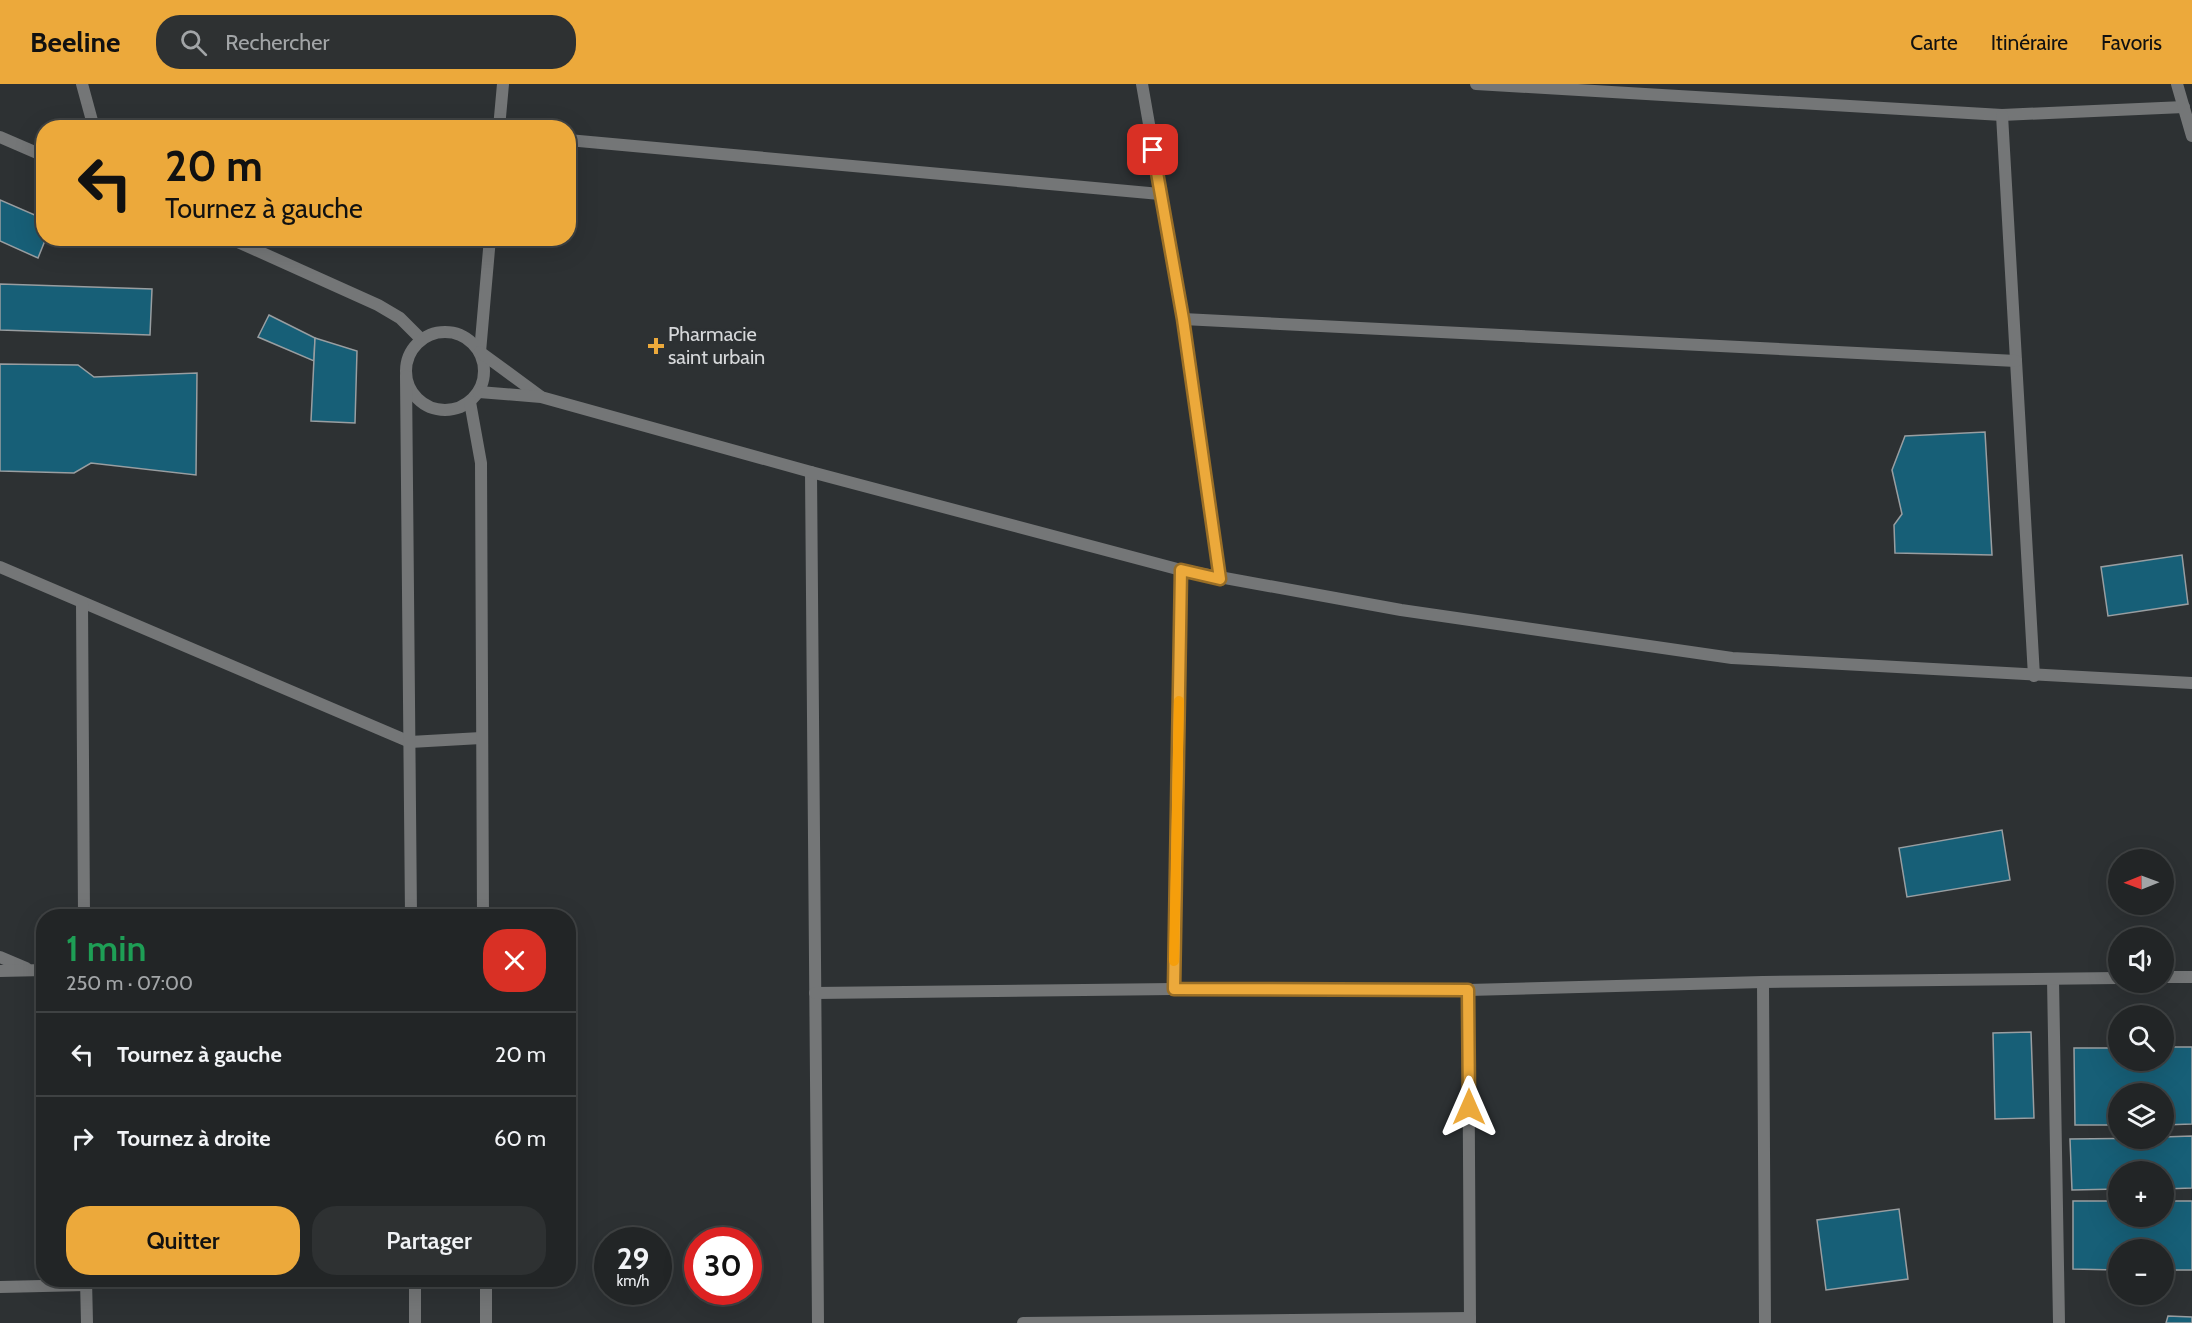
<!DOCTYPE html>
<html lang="fr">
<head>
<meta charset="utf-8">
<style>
	body { margin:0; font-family:Cabin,sans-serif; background:#2e3132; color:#f1f3f6; height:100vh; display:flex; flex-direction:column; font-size:22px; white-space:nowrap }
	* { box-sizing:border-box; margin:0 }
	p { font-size:20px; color:#a2a5a7 }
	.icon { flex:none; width:33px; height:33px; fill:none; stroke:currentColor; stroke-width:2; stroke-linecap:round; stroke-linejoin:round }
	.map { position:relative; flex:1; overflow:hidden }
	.sheet { position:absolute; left:36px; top:825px; width:540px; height:378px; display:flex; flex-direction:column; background:#222526; border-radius:24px; box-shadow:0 6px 24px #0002,0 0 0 2px #3f4243 }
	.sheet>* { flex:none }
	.top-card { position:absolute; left:36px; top:36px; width:540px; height:126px; border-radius:24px; box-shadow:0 6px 24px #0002,0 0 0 2px #3f4243; background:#eca93b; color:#111; overflow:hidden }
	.needle { width:39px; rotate:269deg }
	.fabs { position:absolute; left:2108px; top:765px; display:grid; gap:12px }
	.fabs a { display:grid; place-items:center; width:66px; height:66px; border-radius:50%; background:#222526; box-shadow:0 6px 24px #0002,0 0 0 2px #3f4243; font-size:30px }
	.speed { position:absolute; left:594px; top:1143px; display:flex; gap:12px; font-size:30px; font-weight:700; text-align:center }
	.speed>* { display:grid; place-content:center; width:78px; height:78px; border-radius:50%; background:#222526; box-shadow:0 6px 24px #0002,0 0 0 2px #3f4243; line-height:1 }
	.speed small { font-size:15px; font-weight:400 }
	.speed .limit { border:9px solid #d22; background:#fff; color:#111 }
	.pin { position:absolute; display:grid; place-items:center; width:51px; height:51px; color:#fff; margin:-26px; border-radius:12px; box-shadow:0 3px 9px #0006 }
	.me { position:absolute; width:66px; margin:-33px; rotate:0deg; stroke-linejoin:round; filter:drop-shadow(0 0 4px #0008) }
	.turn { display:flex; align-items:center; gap:21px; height:126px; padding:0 30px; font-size:27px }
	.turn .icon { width:78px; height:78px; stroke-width:2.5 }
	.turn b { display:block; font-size:42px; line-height:51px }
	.round { display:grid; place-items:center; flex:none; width:63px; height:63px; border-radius:24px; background:#2e3132 }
	.head { display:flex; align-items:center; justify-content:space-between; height:102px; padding:0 30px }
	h1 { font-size:36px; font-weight:600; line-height:45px; color:#1e9e55 }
	.button { display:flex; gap:12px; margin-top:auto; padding:12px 30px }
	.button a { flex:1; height:69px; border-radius:24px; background:#eca93b; color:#111; font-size:24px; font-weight:600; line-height:69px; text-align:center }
	.button a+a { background:#2e3132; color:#f1f3f6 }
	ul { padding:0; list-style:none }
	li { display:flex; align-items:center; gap:18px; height:84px; padding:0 30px; border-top:2px solid #3f4243 }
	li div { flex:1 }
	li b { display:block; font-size:22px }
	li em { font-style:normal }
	header { display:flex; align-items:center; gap:36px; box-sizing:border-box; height:84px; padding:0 30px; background:#eca93b; color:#111 }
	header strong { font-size:28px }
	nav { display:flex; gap:33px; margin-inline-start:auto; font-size:21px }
	.search { width:420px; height:54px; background:#2e3132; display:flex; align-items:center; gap:15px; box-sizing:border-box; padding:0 21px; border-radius:24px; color:#a2a5a7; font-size:22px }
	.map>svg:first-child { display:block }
	.building { fill:#175f77; stroke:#999ea1; stroke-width:1.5 }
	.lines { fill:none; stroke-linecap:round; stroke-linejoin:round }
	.minor { stroke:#747677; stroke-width:12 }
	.tertiary { stroke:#747677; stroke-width:12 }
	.route-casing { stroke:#996e26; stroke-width:15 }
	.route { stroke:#eca93b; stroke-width:10 }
	.slow { stroke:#f59e0b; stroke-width:10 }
	.poi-dot { fill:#eca93b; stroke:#2d3133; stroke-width:2 }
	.labels { text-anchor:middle; stroke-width:5; stroke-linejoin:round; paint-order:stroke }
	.poi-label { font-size:20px; fill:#d6d8da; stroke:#2d3133; text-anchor:start }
</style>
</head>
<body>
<header>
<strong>Beeline</strong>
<div class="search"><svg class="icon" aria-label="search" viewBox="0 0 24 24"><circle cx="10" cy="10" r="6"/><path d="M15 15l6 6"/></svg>Rechercher</div>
<nav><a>Carte</a><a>Itinéraire</a><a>Favoris</a></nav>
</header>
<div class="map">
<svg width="2192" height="1239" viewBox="0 0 2192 1239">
	<rect width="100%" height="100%" fill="#2d3133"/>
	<g class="building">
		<polygon points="0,116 44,135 44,154 46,154 38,174 0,157"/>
		<polygon points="0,200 152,205 150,251 0,246"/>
		<polygon points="269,231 315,254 314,277 258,253"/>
		<polygon points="315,254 357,267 355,339 311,337"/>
		<polygon points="0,280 78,281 94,293 197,289 196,391 91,379 74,389 0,387"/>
		<polygon points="1985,348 1992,471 1895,469 1894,441 1902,430 1892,386 1905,352"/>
		<polygon points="2182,471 2188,520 2108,532 2101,483"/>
		<polygon points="2002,746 2010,796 1907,813 1899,764"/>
		<polygon points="2031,948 2034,1034 1995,1035 1993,949"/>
		<polygon points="2163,963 2192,963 2192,1040 2163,1041 2163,1010 2118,1010 2118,1041 2075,1041 2074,964 2118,964 2118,976 2163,976"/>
		<polygon points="2192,1052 2192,1104 2163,1105 2163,1088 2118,1088 2118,1105 2072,1106 2070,1055 2163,1054 2163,1053"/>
		<polygon points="2073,1117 2118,1117 2118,1132 2163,1132 2163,1117 2192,1117 2192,1186 2163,1186 2163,1166 2118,1166 2118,1186 2073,1185"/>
		<polygon points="1899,1125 1908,1195 1826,1206 1817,1136"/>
		<polygon points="2168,1232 2192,1233 2192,1239 2166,1239"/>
	</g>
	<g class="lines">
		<g class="minor">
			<polyline points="82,0 94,44"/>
			<polyline points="1476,0 2002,31 2184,23"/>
			<polyline points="2177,0 2192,52"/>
			<polyline points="2002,31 2034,592"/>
			<polyline points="499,44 503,0"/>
			<polyline points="568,56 1160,110"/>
			<polyline points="1183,235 2016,277"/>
			<polyline points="480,268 490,154"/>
			<polyline points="811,388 818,1239"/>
			<polyline points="0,483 410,658 481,654"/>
			<polyline points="82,519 84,832"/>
			<polyline points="0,873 26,884"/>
			<polyline points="0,887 44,886"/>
			<polyline points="2163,893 2192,893"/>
			<polyline points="2053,895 2059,1239"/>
			<polyline points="1763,898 1765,1239"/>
			<polyline points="1174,905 1181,486"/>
			<polyline points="1468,906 1470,1239"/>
			<polyline points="815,909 1174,905 1468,906 1763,898 2118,894"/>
			<polyline points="86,1196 87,1239"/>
			<polyline points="0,1203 86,1201"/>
			<polyline points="1023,1239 1470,1234"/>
		</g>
		<g class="tertiary">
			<polyline points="1142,0 1183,235 1220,495"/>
			<polyline points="0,53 44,72"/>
			<polyline points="229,154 378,221 400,234 421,255"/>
			<circle cx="445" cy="287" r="39"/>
			<polyline points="480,268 540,312"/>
			<polyline points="406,292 411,832"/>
			<polyline points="479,308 541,313 811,388 1181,486 1401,526 1732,574 2192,599"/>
			<polyline points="470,318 481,379 483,832"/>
			<polyline points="415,1196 415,1239"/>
			<polyline points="486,1196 486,1239"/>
		</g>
	</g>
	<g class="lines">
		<g class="route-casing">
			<polyline id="route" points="1153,66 1183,235 1220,495 1181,486 1174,905 1468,906 1469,1023"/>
		</g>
		<use href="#route" class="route"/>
		<polyline class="slow" points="1174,877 1179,617"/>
	</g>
	<path class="poi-dot" d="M653 253h6v6h6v6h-6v6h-6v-6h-6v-6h6z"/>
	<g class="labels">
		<g class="poi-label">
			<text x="668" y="257">Pharmacie<tspan x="668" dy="23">saint urbain</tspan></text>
		</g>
	</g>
</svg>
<div class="fabs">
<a><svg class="needle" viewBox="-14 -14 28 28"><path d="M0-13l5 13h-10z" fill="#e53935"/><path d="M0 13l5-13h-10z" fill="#a2a5a7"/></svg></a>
<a><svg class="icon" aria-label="sound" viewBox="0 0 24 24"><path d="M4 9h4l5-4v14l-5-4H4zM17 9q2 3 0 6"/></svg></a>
<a><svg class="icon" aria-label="search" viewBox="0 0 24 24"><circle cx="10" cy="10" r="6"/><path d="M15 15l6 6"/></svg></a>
<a><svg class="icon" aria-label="layers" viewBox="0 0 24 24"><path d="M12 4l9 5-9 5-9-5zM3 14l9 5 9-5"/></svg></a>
<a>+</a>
<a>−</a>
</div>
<div class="speed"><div>29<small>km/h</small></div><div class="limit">30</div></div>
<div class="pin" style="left:1153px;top:66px;background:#d93025"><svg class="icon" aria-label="arrive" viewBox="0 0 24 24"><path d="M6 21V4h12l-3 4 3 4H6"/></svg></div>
<svg class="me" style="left:1469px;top:1023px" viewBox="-20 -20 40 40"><path d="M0-17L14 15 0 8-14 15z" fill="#eca93b" stroke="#fff" stroke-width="4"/></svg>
<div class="top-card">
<div class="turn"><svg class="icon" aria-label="left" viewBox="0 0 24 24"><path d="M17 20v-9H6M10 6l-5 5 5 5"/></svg><div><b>20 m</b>Tournez à gauche</div></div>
</div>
<section class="sheet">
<div class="head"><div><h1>1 min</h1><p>250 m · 07:00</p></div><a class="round" style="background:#d93025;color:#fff"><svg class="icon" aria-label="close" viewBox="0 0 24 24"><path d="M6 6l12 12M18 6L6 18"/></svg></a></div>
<ul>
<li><svg class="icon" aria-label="left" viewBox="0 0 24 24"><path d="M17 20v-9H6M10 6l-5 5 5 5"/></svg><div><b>Tournez à gauche</b></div><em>20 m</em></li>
<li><svg class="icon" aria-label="right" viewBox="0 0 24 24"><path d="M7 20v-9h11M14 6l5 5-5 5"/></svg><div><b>Tournez à droite</b></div><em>60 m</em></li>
</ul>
<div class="button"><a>Quitter</a><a>Partager</a></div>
</section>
</div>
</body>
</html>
